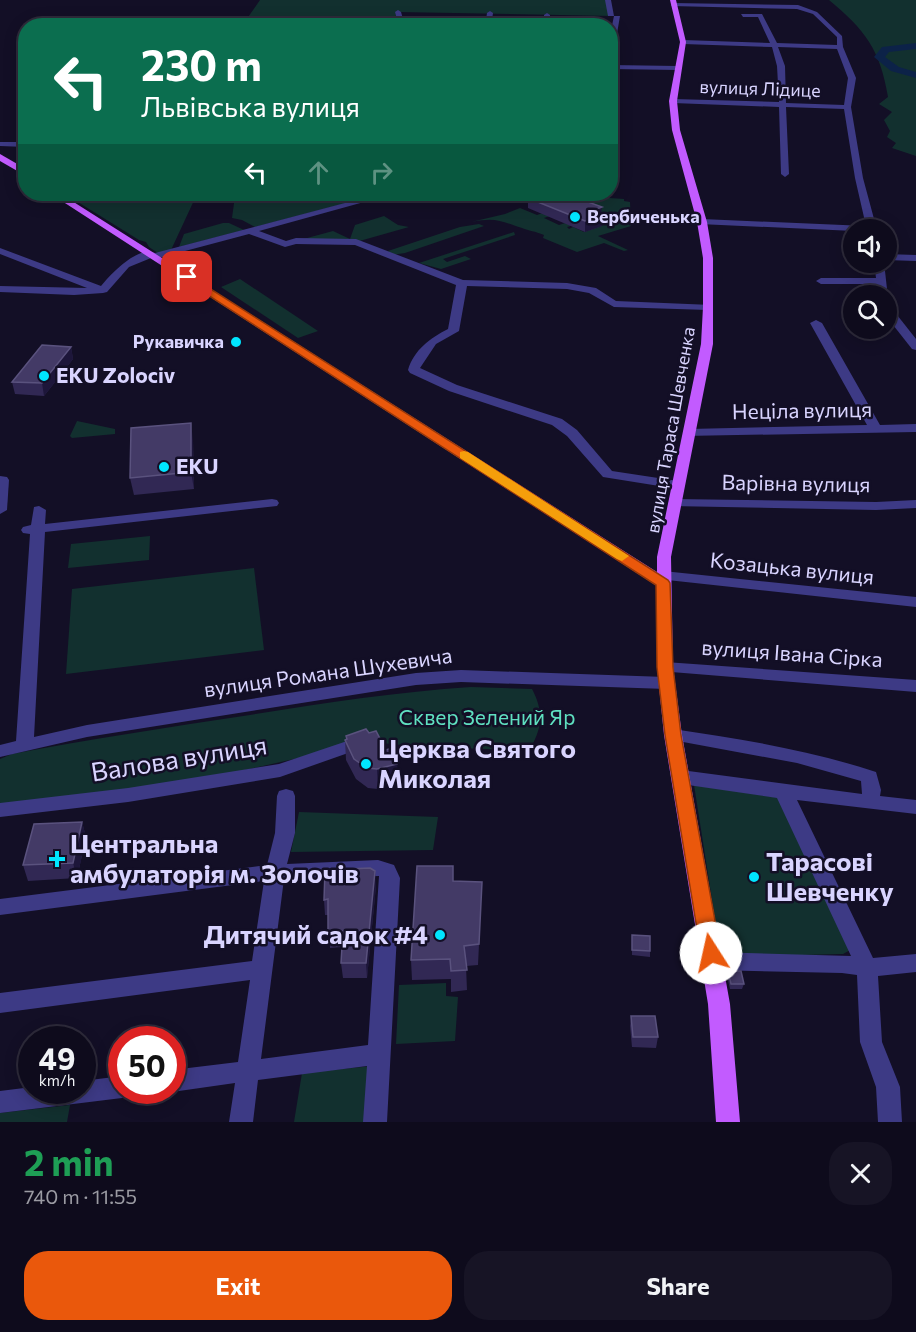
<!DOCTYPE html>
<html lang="en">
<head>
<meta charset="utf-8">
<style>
	body { margin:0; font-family:Commissioner,sans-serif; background:#171425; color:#f1f3f6; height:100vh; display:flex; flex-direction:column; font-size:22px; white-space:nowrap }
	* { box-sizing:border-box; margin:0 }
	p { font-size:20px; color:#9b9ba3 }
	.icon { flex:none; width:33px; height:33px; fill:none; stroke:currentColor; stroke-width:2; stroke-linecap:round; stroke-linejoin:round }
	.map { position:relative; height:1122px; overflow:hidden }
	.sheet { display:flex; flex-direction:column; background:#0e0b1c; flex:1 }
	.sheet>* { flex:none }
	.hud { position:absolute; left:18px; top:18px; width:600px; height:183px; border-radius:24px; box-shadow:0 3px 15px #0003,0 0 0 2px #2e2b3b; background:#0b6e4f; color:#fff; overflow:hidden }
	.controls { position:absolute; left:843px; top:219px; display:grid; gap:12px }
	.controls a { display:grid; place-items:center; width:54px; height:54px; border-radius:50%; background:#0e0b1c; box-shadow:0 3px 15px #0003,0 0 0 2px #2e2b3b; font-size:30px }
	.speed { position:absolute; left:18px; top:1026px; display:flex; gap:12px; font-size:30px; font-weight:700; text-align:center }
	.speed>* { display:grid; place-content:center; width:78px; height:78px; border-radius:50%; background:#0e0b1c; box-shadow:0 3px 15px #0003,0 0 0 2px #2e2b3b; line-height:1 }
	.speed small { font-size:15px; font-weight:400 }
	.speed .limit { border:9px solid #d22; background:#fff; color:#111 }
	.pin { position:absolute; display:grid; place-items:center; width:51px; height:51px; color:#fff; margin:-26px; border-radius:12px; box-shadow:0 3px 9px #0006 }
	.me { position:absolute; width:66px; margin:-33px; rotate:350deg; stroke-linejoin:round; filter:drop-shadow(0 0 4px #0008) }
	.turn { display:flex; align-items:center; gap:21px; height:126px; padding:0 24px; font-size:27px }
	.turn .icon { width:78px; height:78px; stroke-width:2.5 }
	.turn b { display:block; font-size:42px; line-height:51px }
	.lanes { display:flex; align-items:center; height:57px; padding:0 24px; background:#0003; justify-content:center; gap:30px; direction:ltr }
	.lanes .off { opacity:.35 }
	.round { display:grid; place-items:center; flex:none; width:63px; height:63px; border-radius:24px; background:#171425 }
	.summary { display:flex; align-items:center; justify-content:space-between; height:102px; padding:0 24px }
	h1 { font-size:36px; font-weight:700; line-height:45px; color:#1e9e55 }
	.action { display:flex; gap:12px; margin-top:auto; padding:12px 24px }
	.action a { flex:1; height:69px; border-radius:24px; background:#ea580c; color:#fff; font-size:24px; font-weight:700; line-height:69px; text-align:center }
	.action a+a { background:#171425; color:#f1f3f6 }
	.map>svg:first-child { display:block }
	.green { fill:#12302f }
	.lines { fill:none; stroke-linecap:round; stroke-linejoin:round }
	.river { fill:#0c2248; fill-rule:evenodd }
	.minor { fill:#3d3a85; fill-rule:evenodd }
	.major { fill:#c25bff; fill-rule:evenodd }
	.wall { fill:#312854 }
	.shaded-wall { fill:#1d163a }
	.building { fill:#433a66; stroke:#5a527e; stroke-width:1.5 }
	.route { fill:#ea580c; stroke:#983908; stroke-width:1.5 }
	.slow { fill:#f59e0b }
	.poi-dot { fill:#00e5ff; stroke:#130f26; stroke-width:2 }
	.labels { text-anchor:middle; stroke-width:5; stroke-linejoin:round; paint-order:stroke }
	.far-street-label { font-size:18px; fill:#d9d4ff; stroke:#130f26 }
	.far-poi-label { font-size:18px; font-weight:bold; fill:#d9d4ff; stroke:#130f26; text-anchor:start }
	.poi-label { font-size:21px; font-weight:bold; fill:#d9d4ff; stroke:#130f26; text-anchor:start }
	.street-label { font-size:21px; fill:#d9d4ff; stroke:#130f26 }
	.park-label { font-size:21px; fill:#5fe0c0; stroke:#130f26 }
	.near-poi-label { font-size:26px; font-weight:bold; fill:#d9d4ff; stroke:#130f26; text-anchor:start }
	.near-street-label { font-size:26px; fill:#d9d4ff; stroke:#130f26 }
</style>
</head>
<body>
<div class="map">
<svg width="916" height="1122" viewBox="0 0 916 1122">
	<rect width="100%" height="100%" fill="#130f26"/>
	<g class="green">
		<polygon points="260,0 608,0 611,16 398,12 402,25 215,26 244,23"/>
		<path d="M829 0H916V156L892 148 896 143 887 137 890 131 884 120 892 112 879 104 888 97C880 49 865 30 829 0Z"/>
		<polygon points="84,194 197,194 171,250 158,253 149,247 146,242 139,240 73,199"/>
		<polygon points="369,194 370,197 255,227 242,220 232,218 235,196"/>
		<path d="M581 196 624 199V201L630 202 631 226 598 236 628 250 624 251 604 243 577 252 543 238 544 235C535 231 529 231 522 228 500 221 496 217 471 222L505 214 520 208 537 215 552 210 558 213 544 218 559 225 574 220 582 223 567 227 569 229 573 227 584 232 601 226 565 202Z"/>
		<polygon points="384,216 398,225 409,227 356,242 296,241 333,231 350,239 355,225"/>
		<polygon points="223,223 229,223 244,230 179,247 184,234"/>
		<polygon points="479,224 484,226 405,253 392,255 388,251 460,227"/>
		<polygon points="514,232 515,235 443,259 447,262 465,256 471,259 441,269 419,263"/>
		<polygon points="240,279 318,331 298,338 221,287"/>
		<polygon points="77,421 115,429 115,434 72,438 70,436"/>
		<polygon points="150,536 149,560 68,568 71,544"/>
		<polygon points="254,568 264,650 66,674 72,589"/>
		<path d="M471 687 532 689C543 710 543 726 531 747L522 750 423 747 370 742 160 789 0 808V759L12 754C91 739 170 727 250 715 324 703 397 692 471 687Z"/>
		<polygon points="694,785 780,798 852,949 843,954 721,957"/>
		<polygon points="299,812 438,817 433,850 291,852"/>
		<polygon points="446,983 446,996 458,997 455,1041 396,1044 399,985"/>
		<polygon points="372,1066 365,1122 294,1122 302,1073"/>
		<polygon points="70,1105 67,1122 0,1122 0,1113"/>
	</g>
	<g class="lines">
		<polygon class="river" points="916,43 916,49 889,52 885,57 899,67 916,72 916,78 891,71 874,57 882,47"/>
		<g class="minor">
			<polygon points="605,0 611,0 614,16 620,16 613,57 610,59 610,35 614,16 608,16"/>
			<path d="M673 3 798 5 817 12 842 36 843 47 856 78 851 107 863 178 877 230 854 231 699 224 697 222 702 219 866 226 855 178 844 109 786 107 789 174 785 177 781 174 779 107 673 103 669 101 673 99 779 102 777 66 772 47 683 44 680 42 683 40 770 43 758 17H743L741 14H762L777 43 837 45V37L813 14 797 9 671 6ZM778 47 837 49 848 78 844 105 786 103 785 66Z"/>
			<polygon points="398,10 401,12 405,26 399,26 395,12"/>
			<polygon points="490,11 493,13 491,26 485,26 487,13"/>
			<polygon points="547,13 550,15 550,26 544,26 544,15"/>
			<polygon points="610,65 678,66 682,68 678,70 610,69"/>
			<polygon points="610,91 614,93 617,128 613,130 610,130"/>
			<polygon points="0,142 26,142 26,147 0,146"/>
			<path d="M379 194H393L259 231 286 241 296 238 356 239 463 280 567 283 596 288 616 301 712 305 713 307 708 310 614 307 589 293 567 289 467 286 459 331 436 344 420 368 457 385 562 419 577 430 612 471 678 481 685 485 683 488 678 489 603 477 567 436 552 425 449 391 410 373 408 370C414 350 430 338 448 329L456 285 355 245 296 244 285 247 249 234 155 259 151 258 129 267 107 292 103 293 74 295 0 292V286L87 288 0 254V248L101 286C112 273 137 246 155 253Z"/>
			<polygon points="886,254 916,255 916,261 886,260"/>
			<polygon points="874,262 884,262 888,298 886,296 879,296 877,284 821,284 816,281 821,278 876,278"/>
			<polygon points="886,305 890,306 916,339 916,350 912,349 886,316"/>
			<polygon points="816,320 822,323 880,425 916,424 916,432 684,436 683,433 689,429 867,425 810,323"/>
			<polygon points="0,476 7,477 9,480 7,510 0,514"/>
			<polygon points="272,499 277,500 279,503 277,506 45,532 34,737 87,725 416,673 461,670 666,677 672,679 674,683 672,687 666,689 461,682 416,685 87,737 0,757 0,745 16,741 30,534 23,533 21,530 23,527 31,525 34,507 39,506 46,510 45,524"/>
			<polygon points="675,499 876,502 916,500 916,508 876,510 670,506 668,503"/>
			<polygon points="663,571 916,597 916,607 658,579 655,576 658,573"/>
			<polygon points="665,662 916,680 916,692 659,671 657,667 659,663"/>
			<path d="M673 729C742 739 809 750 876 772L881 790 880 796 916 800V814L797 800 873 958 916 954V972L878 976 882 1042 900 1087 902 1122H878L876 1087 860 1042 857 975 842 973 712 970 704 967 701 961 704 955 712 952 851 956 777 798 681 784 674 782 672 777 674 772 681 770 862 794 861 781 797 763 667 739 664 735 667 731Z"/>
			<polygon points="362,736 368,738 371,742 368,746 280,777 128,802 0,817 0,803 128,788 279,764"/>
			<path d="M286 789 293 791 295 796V833L287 864 378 860 394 865 400 878 387 1122H363L367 1066 258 1080 253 1122H229L235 1083 172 1092 169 1090H172V1070L238 1062 250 980 0 1013V993L252 961 264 881 0 915V899L267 865 275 833 277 796 279 791ZM379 876 368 1045 261 1059 284 879Z"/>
			<polygon points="122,1076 122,1090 132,1090 130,1095 122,1098 0,1113 0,1091 32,1087 32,1090 82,1090 82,1081"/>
		</g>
		<g class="major">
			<polygon points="670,0 676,0 686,42 677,101 680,130 707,222 713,258 713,344 671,557 673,667 682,735 730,1004 740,1122 716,1122 708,1004 664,735 657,667 657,586 51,194 61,194 657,572 657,557 701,344 703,307 703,258 697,222 672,130 669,101 680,42"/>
			<polygon points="0,154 26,169 26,176 0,161"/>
		</g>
	</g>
	<g class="wall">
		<polygon points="528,198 601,215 603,216 602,226 585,232 528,208"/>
		<polygon points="71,347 73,359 44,396 15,394 12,382"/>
		<polygon points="193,440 194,489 134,495 130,478"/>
		<polygon points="346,736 386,750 397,764 398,784 378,789 368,788 356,779 346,760 345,740 346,740"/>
		<polygon points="82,822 86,837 77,878 28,881 23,865"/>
		<polygon points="453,881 481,903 478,965 466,966 467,990 451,992 451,979 412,980 411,960"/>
		<polygon points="376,886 367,978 343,978 341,963 342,947 330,948 328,915 325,915 324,900"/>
		<polygon points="632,935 650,951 650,957 632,955"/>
		<polygon points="728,971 744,984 742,989 730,989 727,976"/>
		<polygon points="631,1016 658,1037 656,1048 632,1047 630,1026"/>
	</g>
	<g class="shaded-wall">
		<polygon points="602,207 601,216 603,216 602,226 585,232 585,221 591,211"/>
		<polygon points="71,347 73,359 44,396 42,383"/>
		<polygon points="191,423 193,440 194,489 191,472"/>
		<polygon points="397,764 398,784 378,789 377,769"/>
		<polygon points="82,822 86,837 77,878 73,863"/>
		<polygon points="375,871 376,886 367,978 366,963"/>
	</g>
	<g class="building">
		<polygon points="541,194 548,194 556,197 566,194 602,207 591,211 603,216 585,221 528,198"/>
		<polygon points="42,345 71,347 42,383 12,382"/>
		<polygon points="191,423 191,472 130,478 131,428"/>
		<polygon points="366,729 369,733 376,731 386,750 389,749 397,764 377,769 367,768 354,759 345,740 347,739 346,736"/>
		<polygon points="82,822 73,863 23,865 34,824"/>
		<polygon points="417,866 453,866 453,881 482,882 479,944 464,946 467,970 451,971 450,959 411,960"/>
		<polygon points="370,868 375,871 366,963 341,963 343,931 328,932 328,899 324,900 325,870"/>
		<polygon points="632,935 650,936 650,951 632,950"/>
		<polygon points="728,971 741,971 744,984 731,984"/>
		<polygon points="631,1016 655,1016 658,1037 633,1037"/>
	</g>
	<polygon class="route" points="187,274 668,580 670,583 673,667 681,735 721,953 718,958 711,961 704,958 701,953 665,735 657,667 656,585 183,279 183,275"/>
	<polygon class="slow" points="464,451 468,452 629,556 622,561 617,559 460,458 460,452"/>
	<g class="poi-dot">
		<circle cx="575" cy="217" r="6"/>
		<circle cx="236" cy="342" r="6"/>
		<circle cx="44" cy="376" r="6"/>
		<circle cx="164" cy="467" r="6"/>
		<circle cx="366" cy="764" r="6"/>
		<path d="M54 850h6v6h6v6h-6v6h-6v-6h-6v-6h6z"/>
		<circle cx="754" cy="877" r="6"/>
		<circle cx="440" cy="935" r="6"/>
	</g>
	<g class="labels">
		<g class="far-street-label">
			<text transform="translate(760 89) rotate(2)" y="6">вулиця Лідице</text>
			<text transform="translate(671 430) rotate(-80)" y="6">вулиця Тараса Шевченка</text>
		</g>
		<g class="far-poi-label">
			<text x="587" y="223">Вербиченька</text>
			<text x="224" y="348" text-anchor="end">Рукавичка</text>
		</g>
		<g class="poi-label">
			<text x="56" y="383">EKU Zolociv</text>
			<text x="176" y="474">EKU</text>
		</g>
		<g class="street-label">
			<text transform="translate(802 411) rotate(-1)" y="7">Неціла вулиця</text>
			<text transform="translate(796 484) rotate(1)" y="7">Варівна вулиця</text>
			<text transform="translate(792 569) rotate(6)" y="7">Козацька вулиця</text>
			<text transform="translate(792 654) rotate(4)" y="7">вулиця Івана Сірка</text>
			<text transform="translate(328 673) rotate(-8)" y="7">вулиця Романа Шухевича</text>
		</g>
		<g class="park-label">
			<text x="487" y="725">Сквер Зелений Яр</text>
		</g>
		<g class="near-poi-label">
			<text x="378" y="758">Церква Святого<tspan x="378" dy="30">Миколая</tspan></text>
			<text x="70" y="853">Центральна<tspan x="70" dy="30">амбулаторія м. Золочів</tspan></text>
			<text x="766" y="871">Тарасові<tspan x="766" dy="30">Шевченку</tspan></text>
			<text x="428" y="944" text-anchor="end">Дитячий садок #4</text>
		</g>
		<g class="near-street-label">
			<text transform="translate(179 759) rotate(-9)" y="9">Валова вулиця</text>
		</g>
	</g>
</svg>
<div class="controls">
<a><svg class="icon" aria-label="sound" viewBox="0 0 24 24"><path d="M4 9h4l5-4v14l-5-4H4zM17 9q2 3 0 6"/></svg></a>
<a><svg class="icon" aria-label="search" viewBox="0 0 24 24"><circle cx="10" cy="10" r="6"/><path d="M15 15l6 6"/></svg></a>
</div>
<div class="speed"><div>49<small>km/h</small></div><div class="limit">50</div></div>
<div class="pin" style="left:187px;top:277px;background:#d93025"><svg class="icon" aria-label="arrive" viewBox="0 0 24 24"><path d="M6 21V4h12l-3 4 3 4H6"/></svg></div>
<svg class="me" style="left:711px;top:953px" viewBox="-20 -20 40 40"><circle r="19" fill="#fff"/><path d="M0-13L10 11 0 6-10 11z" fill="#ea580c"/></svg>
<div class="hud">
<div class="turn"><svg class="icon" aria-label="left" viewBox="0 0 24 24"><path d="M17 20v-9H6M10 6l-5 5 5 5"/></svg><div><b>230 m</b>Львівська вулиця</div></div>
<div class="lanes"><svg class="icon" aria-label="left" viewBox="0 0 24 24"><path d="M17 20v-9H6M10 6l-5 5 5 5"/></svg><svg class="icon off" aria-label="ahead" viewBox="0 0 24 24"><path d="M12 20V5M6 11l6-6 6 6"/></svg><svg class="icon off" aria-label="right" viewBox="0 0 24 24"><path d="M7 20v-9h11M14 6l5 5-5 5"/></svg></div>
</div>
</div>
<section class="sheet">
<div class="summary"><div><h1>2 min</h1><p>740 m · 11:55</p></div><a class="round"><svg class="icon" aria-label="close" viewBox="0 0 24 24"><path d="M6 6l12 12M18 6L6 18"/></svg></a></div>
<div class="action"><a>Exit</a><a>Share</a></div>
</section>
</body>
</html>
